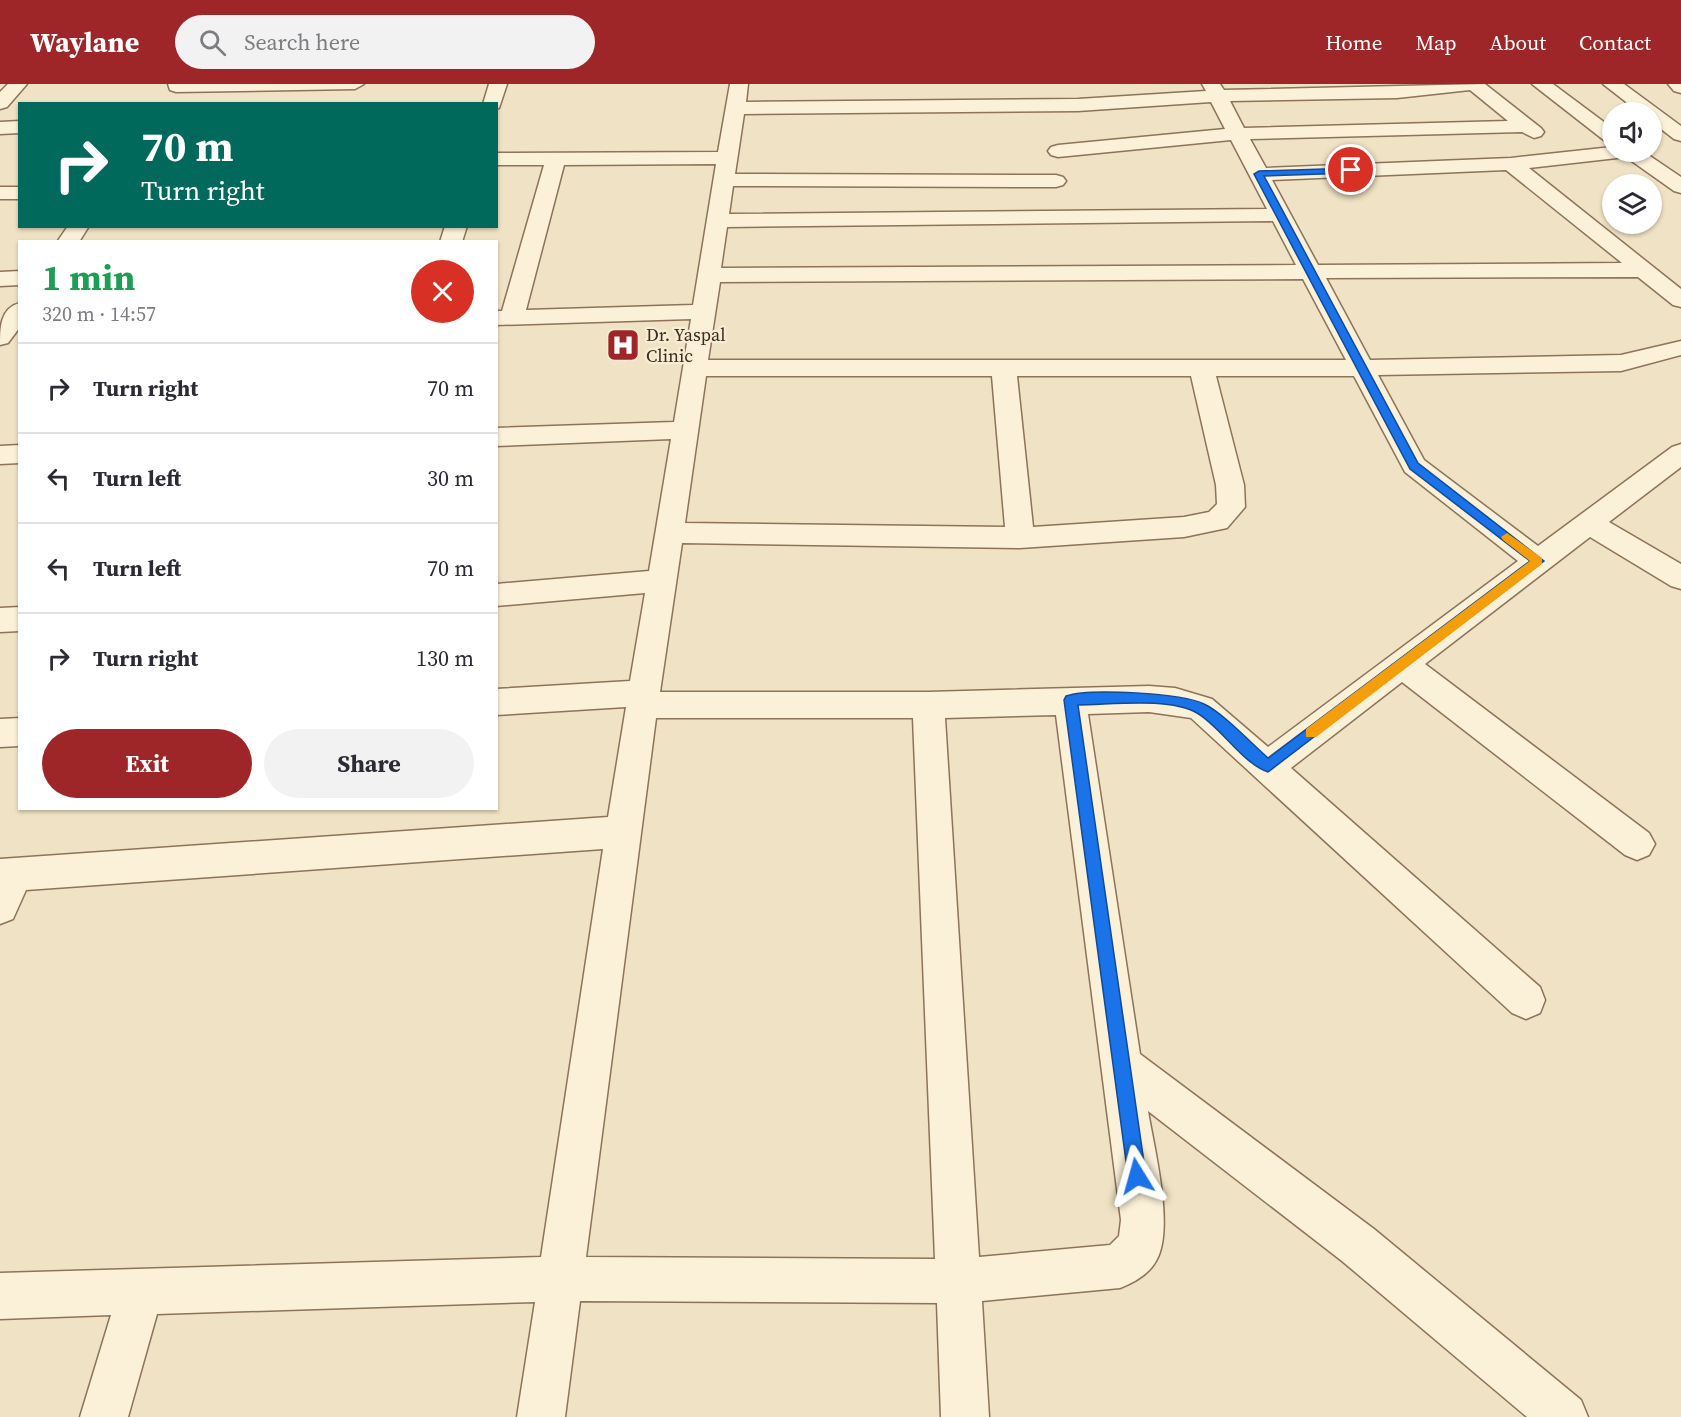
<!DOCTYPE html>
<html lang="en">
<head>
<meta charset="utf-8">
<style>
	body { margin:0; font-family:"Source Serif 4",serif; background:#f2f2f3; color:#2b2b33; height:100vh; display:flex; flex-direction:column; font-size:22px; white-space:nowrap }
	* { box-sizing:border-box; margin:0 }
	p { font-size:20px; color:#7c7c81 }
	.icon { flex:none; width:33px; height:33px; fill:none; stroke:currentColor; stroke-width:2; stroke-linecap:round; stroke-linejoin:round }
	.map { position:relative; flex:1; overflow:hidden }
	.sheet { position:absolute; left:18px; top:156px; width:480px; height:570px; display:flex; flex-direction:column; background:#fff; border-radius:0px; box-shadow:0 2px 4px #0004 }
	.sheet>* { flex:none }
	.guide { position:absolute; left:18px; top:18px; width:480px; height:126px; border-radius:0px; box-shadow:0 2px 4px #0004; background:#00695c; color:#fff; overflow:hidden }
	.controls { position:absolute; left:1602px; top:18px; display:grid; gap:12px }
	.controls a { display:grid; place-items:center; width:60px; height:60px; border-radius:50%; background:#fff; box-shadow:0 2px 4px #0004; font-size:30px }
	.pin { position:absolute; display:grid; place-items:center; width:51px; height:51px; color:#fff; margin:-26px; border:3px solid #fff; border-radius:50%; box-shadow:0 2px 6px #0007 }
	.me { position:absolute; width:66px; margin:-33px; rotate:352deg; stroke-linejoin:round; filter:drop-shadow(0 0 4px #0008) }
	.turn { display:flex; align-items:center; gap:21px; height:126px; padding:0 24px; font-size:27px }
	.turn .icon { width:78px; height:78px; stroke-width:2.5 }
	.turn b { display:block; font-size:42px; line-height:51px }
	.round { display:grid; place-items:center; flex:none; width:63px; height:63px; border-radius:32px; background:#f2f2f3 }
	.head { display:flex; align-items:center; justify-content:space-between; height:102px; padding:0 24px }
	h1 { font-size:36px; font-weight:700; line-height:45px; color:#1e9e55 }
	.action { display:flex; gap:12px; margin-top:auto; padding:12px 24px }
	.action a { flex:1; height:69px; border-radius:36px; background:#9e2628; color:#fff; font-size:24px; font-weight:700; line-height:69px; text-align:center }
	.action a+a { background:#f2f2f3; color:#2b2b33 }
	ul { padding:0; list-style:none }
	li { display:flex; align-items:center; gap:18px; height:90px; padding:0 24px; border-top:2px solid #e1e1e2 }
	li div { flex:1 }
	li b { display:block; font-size:22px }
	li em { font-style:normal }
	header { display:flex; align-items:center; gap:36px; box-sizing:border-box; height:84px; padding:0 30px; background:#9e2628; color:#fff }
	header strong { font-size:28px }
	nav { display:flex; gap:33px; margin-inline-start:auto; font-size:21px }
	.search { width:420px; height:54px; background:#f2f2f3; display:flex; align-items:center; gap:15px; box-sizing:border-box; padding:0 21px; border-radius:33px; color:#7c7c81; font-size:22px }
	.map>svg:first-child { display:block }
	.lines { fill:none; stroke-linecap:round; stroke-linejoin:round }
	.street-casing { stroke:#8c7359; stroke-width:3 }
	.street { fill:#fbf0d8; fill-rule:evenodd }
	.route { fill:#1a73e8; stroke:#114b97; stroke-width:1.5 }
	.slow { fill:#f59e0b }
	.labels { text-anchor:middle; stroke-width:4.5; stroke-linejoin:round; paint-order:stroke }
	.far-poi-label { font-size:18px; fill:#3b2c1e; stroke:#f7edd4; text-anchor:start }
</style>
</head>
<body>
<header>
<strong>Waylane</strong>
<div class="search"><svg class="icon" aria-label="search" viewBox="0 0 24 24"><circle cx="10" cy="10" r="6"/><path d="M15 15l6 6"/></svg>Search here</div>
<nav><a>Home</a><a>Map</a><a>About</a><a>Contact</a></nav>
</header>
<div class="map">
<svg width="1681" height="1333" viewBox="0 0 1681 1333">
	<rect width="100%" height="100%" fill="#f0e2c4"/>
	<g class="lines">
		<g class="street-casing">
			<g id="street">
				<polygon points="8,0 27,0 7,23 0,25 0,8"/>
				<polygon points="168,0 364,0 355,5 176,8 170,6"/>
				<polygon points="489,0 507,0 499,24 496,25 496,20 483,20"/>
				<path d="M730 0H748L746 18 1078 15 1206 7 1202 0H1220L1224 6 1485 0 1541 44 1544 48 1541 52 1534 54 1522 48 1250 55 1266 84 1511 74 1612 63V68H1644L1681 93V109L1674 107 1626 73 1529 84 1681 205V223L1673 221 1638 193 1326 194 1370 276 1621 271 1681 257V271L1621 287 1378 291 1424 376 1538 462 1672 363 1681 360V383L1609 438 1681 480V505L1671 502 1590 453 1425 580 1649 749 1655 760 1649 771 1637 776 1625 771 1402 598 1291 684 1540 903 1545 916 1540 929 1526 935 1512 929 1191 634 1149 628 1088 630 1140 970 1374 1145 1581 1316 1588 1333H1527L1342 1177 1148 1027C1154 1064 1175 1145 1156 1177 1149 1190 1133 1199 1120 1204L982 1217 989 1333H941L937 1219 580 1217 565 1333H517L535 1218 157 1230 128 1333H80L111 1231 0 1235V1189L541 1173 603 765 26 806 13 835 0 840V775L608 733 626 623 496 631V605L630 597 645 509 496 522V500L649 487 671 355 496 362V344L674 338 691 235 496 241V227H502L544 81H496V69L718 68ZM1470 6 1508 37 1244 44 1230 17 1397 14ZM1211 18 1225 45 1058 61 1051 63 1048 67 1051 71 1058 73 1231 56 1267 125 729 130 733 102 1056 103 1063 101 1066 97 1063 93 1056 91 735 90 744 30 1078 27ZM716 80 693 221 526 226 564 81ZM1506 86 1622 179 1318 181 1272 96ZM1273 137 1296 181 721 184 727 143ZM1303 195 1346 276H708L720 198ZM706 292H992L1005 443 685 439ZM1017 292H1191L1216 401 1217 420 1209 428 1184 433 1033 443ZM1216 292H1354L1405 388 1518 477 1268 663 1212 615 1175 604 1149 602 928 608H660L682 459 1020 464 1184 453 1227 444 1245 423 1244 401ZM1056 631 1121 1136 1119 1152 1110 1161 979 1173 945 634ZM656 634H913L935 1175 586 1173Z"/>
				<polygon points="1532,0 1553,0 1612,44 1612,59 1605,57"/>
				<polygon points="1603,0 1624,0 1681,42 1681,57 1674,55 1652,38 1652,28 1639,28"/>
				<polygon points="1668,0 1681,0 1681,9 1674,7"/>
				<polygon points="20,37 20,49 0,50 0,38"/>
				<rect x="0" y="103" width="20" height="12"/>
				<polygon points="68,142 89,142 79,158 57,158"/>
				<polygon points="445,142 467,142 462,158 440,158"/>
				<polygon points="20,187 20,201 0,202 0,188"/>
				<path d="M20 219V243L8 259 0 261C0 244 0 224 20 219Z"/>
				<polygon points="20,361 20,379 0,380 0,362"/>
				<polygon points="20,523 20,547 0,548 0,524"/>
				<polygon points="20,634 20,662 0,663 0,635"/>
			</g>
		</g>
		<use href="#street" class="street"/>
	</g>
	<path class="route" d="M1354 84 1351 89 1264 92 1418 379 1544 477 1268 688C1242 679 1221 643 1197 629 1169 613 1110 621 1078 621L1146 1092 1143 1098 1137 1101 1131 1098 1128 1092 1064 616 1066 612C1089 604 1182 609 1204 620 1222 628 1252 660 1268 674L1530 477 1410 385 1254 90 1259 87Z"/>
	<polygon class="slow" points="1507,449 1542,474 1542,480 1316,653 1306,653 1306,645 1530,477 1503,456 1501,453"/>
	<defs>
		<g id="hospital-square" transform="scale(1.725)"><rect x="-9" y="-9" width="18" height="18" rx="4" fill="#9e2628" stroke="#f7edd4"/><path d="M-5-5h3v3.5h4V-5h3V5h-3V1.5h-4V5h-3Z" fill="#fff"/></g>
	</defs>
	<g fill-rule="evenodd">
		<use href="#hospital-square" x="623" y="261"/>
	</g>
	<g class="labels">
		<g class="far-poi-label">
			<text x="646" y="257">Dr. Yaspal<tspan x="646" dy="21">Clinic</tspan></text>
		</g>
	</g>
</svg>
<div class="controls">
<a><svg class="icon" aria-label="sound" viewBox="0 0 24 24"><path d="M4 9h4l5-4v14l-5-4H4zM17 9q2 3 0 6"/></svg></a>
<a><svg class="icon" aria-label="layers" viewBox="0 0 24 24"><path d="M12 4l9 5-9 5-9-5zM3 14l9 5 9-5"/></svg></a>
</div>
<div class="pin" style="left:1351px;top:86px;background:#d93025"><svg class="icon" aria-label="arrive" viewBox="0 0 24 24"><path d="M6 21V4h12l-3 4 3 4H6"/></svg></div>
<svg class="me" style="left:1137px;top:1092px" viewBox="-20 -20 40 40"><path d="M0-17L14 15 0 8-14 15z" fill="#1a73e8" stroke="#fff" stroke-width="4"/></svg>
<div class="guide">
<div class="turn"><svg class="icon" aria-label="right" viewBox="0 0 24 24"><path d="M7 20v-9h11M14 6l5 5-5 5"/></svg><div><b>70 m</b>Turn right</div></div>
</div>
<section class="sheet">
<div class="head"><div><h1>1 min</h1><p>320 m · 14:57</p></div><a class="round" style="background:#d93025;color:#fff"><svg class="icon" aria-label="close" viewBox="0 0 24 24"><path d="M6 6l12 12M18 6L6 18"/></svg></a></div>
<ul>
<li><svg class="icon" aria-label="right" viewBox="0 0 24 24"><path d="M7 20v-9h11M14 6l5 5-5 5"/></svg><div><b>Turn right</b></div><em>70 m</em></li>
<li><svg class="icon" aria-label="left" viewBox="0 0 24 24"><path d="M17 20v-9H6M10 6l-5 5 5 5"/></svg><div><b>Turn left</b></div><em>30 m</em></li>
<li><svg class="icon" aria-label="left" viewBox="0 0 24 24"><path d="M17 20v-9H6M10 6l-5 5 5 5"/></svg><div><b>Turn left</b></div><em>70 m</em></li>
<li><svg class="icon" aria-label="right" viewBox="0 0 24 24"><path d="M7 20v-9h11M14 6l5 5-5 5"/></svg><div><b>Turn right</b></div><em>130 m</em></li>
</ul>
<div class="action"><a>Exit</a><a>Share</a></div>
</section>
</div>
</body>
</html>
